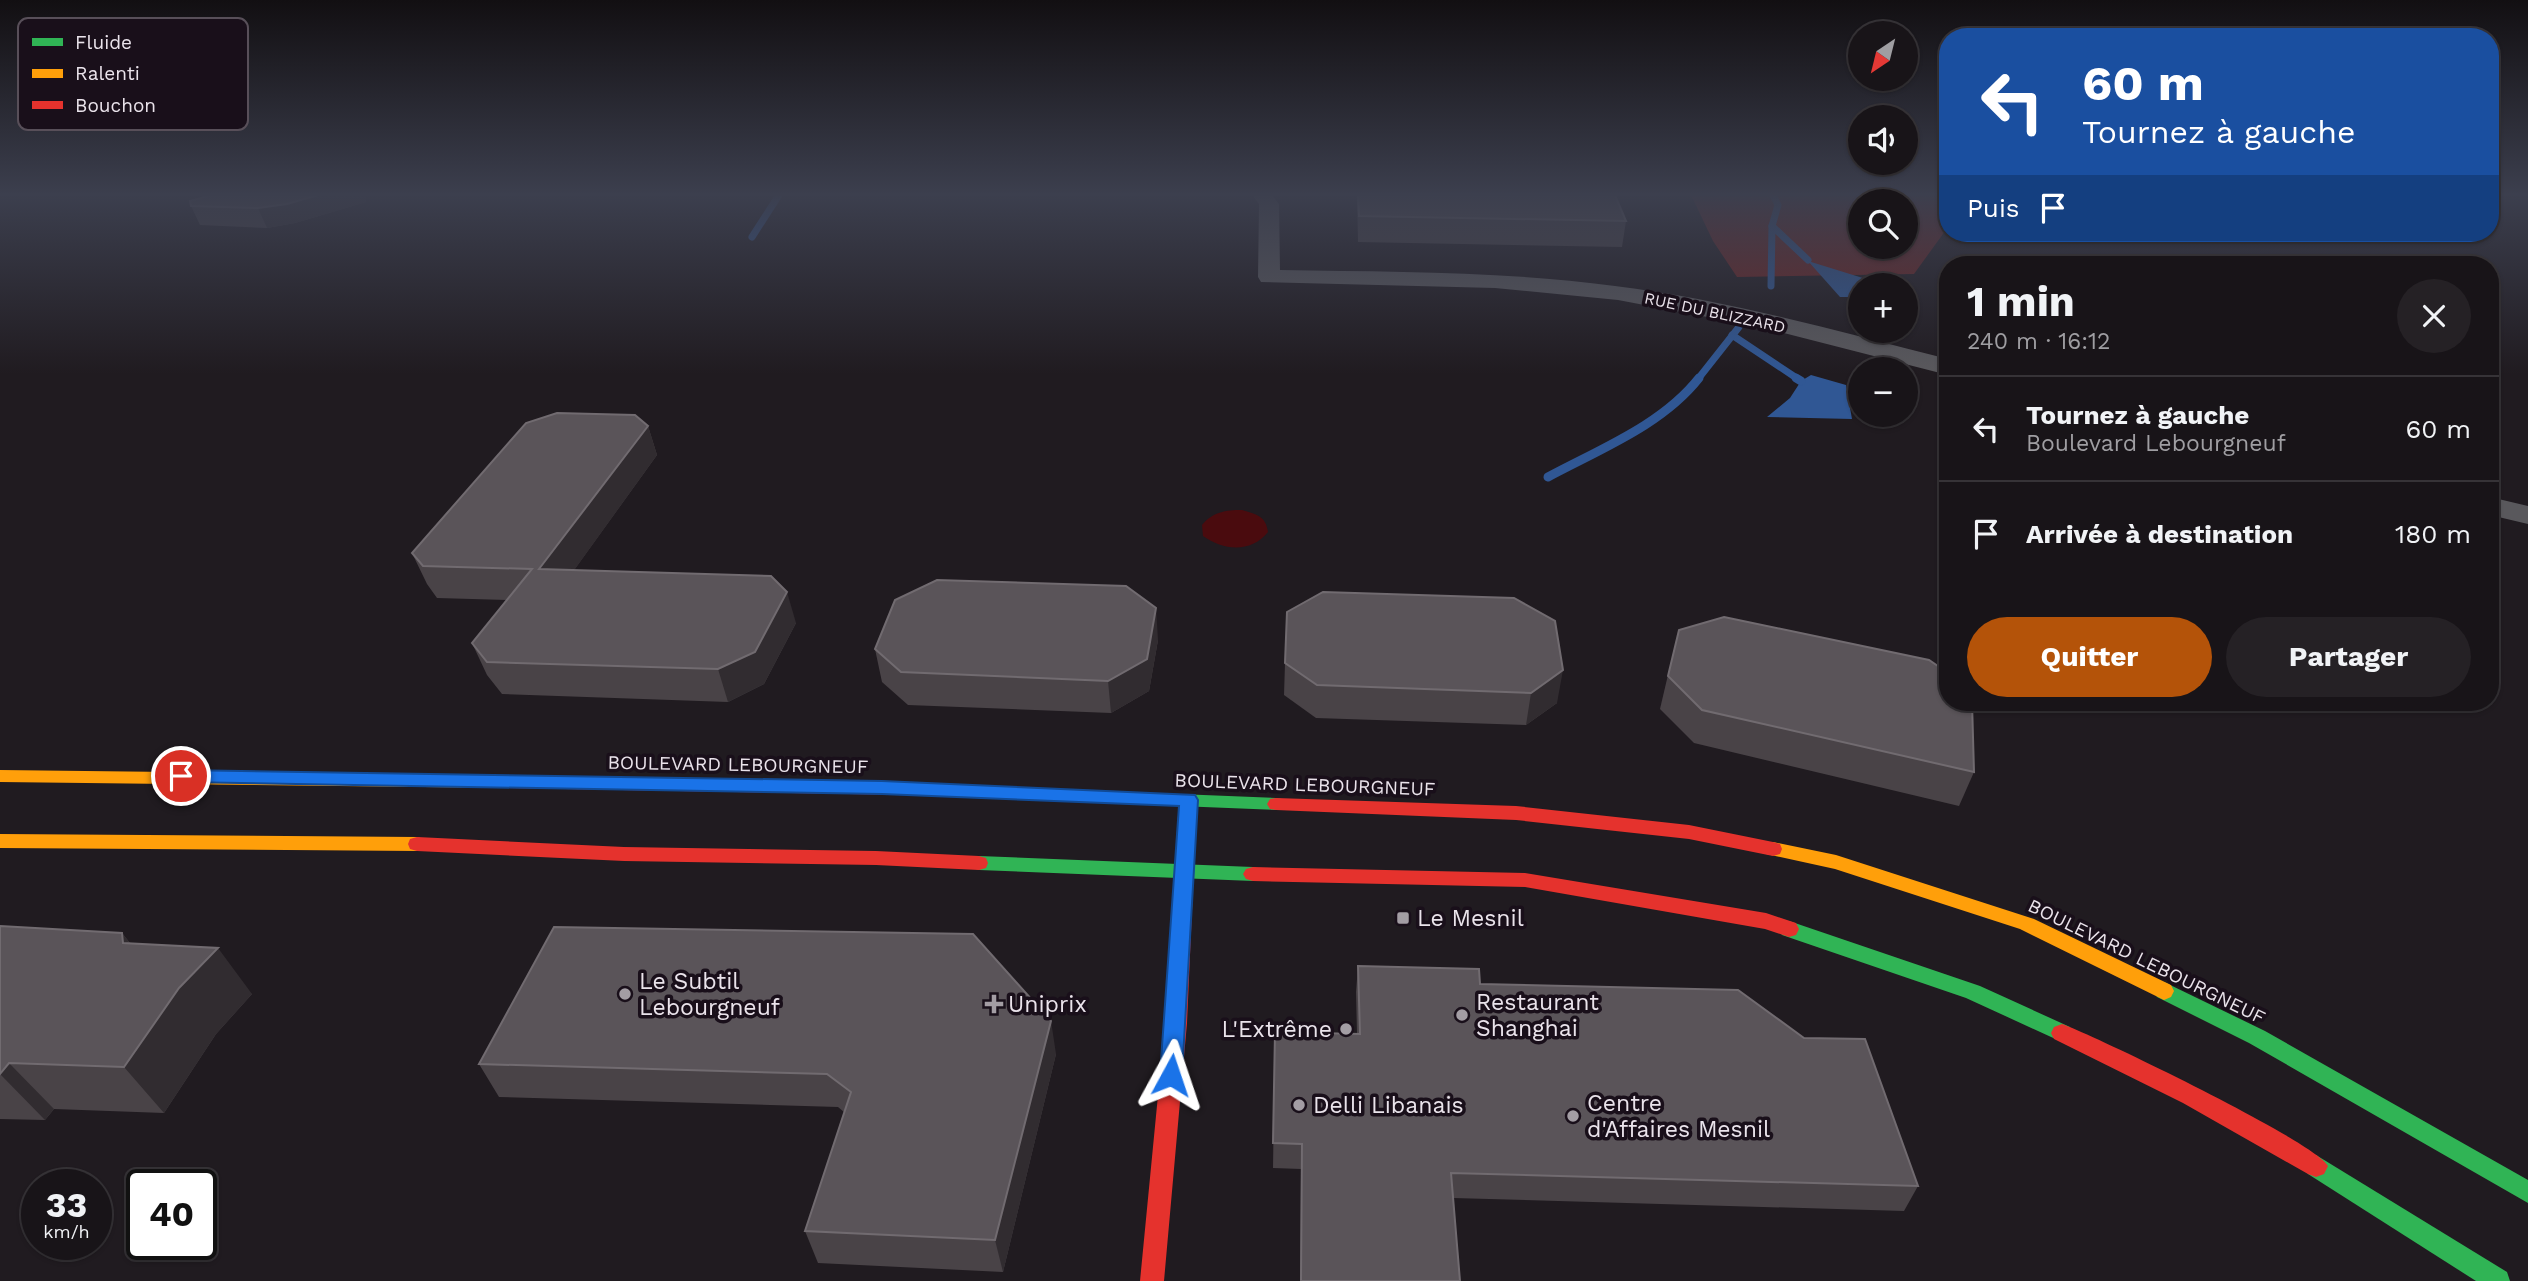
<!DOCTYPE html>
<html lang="fr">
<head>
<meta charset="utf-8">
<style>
	body { margin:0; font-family:"Work Sans",sans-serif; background:#252125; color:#f1f3f6; height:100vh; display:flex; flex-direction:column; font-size:26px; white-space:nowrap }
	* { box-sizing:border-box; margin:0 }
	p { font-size:23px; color:#9f9ea2 }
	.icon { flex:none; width:38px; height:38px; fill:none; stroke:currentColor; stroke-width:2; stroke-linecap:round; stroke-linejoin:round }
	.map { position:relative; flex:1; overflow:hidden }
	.side { position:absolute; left:1939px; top:256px; width:560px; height:455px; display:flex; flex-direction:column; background:#181418; border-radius:28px; box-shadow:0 2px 5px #0004,0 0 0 2px #363337 }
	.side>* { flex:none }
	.top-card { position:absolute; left:1939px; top:28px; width:560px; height:214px; border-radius:28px; box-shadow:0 2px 5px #0004,0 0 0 2px #363337; background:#1a4fa0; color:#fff; overflow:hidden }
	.needle { width:46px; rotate:215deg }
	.controls { position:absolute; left:1848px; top:21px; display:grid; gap:14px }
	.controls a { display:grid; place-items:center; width:70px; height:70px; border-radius:50%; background:#181418; box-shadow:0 2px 5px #0004,0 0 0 2px #363337; font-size:35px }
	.speed { position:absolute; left:21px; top:1169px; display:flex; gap:14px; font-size:35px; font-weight:700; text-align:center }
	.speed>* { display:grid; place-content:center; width:91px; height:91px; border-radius:50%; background:#181418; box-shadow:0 2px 5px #0004,0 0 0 2px #363337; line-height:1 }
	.speed small { font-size:18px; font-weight:400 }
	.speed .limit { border:4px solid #111; border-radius:10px; background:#fff; color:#111 }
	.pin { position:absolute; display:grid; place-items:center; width:60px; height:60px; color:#fff; margin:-30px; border:4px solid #fff; border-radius:50%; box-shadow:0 2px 7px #0007 }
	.me { position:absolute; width:77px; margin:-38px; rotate:5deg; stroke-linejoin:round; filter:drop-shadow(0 0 5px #0008) }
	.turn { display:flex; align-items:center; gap:24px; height:147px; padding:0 28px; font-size:32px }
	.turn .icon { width:91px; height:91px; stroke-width:2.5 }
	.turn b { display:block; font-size:49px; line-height:60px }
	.then { display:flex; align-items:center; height:66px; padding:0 28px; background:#0003; gap:14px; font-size:26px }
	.round { display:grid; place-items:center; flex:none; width:74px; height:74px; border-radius:37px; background:#252125 }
	.summary { display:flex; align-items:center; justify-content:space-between; height:119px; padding:0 28px }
	h1 { font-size:42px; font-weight:700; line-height:52px }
	.cta { display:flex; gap:14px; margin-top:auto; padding:14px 28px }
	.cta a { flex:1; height:80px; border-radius:42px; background:#b45309; color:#fff; font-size:28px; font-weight:700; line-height:80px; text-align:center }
	.cta a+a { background:#252125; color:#f1f3f6 }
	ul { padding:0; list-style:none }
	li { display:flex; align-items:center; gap:21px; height:105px; padding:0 28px; border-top:2px solid #363337 }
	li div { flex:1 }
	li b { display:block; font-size:26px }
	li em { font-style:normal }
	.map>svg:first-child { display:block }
	.green { fill:#4a0b0e }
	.forest { fill:#6d2322; fill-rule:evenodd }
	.water { fill:#305794 }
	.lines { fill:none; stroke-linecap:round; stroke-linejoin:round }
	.stream-far1 { stroke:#305794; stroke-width:7 }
	.stream { stroke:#305794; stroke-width:9 }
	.street { fill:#59585c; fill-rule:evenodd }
	.fast { fill:#30b455; fill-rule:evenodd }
	.slow { fill:#ff9f0a; fill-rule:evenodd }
	.jam { fill:#e5322d; fill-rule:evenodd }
	.wall { fill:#494347 }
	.shaded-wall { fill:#312c30 }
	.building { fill:#5a5459; stroke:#716b70; stroke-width:2 }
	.route { fill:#1a73e8; stroke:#114b97; stroke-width:2 }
	.poi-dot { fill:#a39da4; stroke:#190f1a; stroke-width:2.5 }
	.labels { text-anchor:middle; stroke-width:7; stroke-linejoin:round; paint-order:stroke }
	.far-street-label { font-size:16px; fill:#eae3eb; stroke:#190f1a }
	.street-label { font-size:19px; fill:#eae3eb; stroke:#190f1a }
	.near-poi-label { font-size:23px; fill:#eae3eb; stroke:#190f1a; text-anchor:start }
	.key { fill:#190f1a; stroke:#584f59; stroke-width:2 }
	.key-label { font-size:19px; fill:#eae3eb }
</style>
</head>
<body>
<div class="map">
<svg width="2528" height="1281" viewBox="0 0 2528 1281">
	<rect width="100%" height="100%" fill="#201b20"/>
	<path class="green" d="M1242 510C1256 514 1266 516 1268 532 1251 553 1224 551 1203 536L1202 525C1213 512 1225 510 1242 510Z"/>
	<path class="forest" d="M1687 195H1946L1948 227 1914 274 1737 277 1713 241 1692 197ZM1860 201H1906V247H1860Z"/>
	<g class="water">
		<polygon points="1808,261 1879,283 1881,285 1860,285 1860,297 1840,297"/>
		<polygon points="1811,375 1846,385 1852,419 1767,417 1790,398 1801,381"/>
	</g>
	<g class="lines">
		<g class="stream-far1">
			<polyline points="1772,226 1808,260"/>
			<polyline points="752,237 779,195"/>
			<polyline points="1771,286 1772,226 1778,205 1773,195"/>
			<polyline points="1732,335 1798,379"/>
			<polyline points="1698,379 1739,327"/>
		</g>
		<g class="stream">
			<polyline points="1796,378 1801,381"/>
			<path d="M1548 477C1600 449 1662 425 1699 378"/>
		</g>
		<g class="street">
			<path d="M1252 195H1272L1279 204 1280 270C1392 272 1504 271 1615 286 1728 300 1838 331 1948 359V375L1760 327 1618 300 1495 288 1261 282 1258 277 1259 204Z"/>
			<polygon points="2490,497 2528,506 2528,524 2490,515"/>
		</g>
		<g class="fast">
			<polygon points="907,783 1276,798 1282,799 1285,804 1282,809 1276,810 907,795 901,793 898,789 901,785"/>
			<polygon points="979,856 1253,867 1260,869 1263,874 1260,879 1253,881 979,870 972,868 970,863 972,858"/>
			<polygon points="1789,921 1980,986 2070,1027 2073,1033 2070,1039 2062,1042 1966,998 1782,935 1779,929 1782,923"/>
			<polygon points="2164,982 2265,1031 2528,1180 2528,1203 2249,1043 2157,997 2154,991 2157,985"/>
			<polygon points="2316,1155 2507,1272 2510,1281 2476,1281 2308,1174 2304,1166 2308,1158"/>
		</g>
		<g class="slow">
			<polygon points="0,770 508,776 514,778 517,782 514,786 508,788 0,782"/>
			<polygon points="1188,794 1194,795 1197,800 1192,910 1189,915 1182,918 1175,915 1172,910 1179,800 1182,795"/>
			<polygon points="0,834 417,837 424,839 426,844 424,849 417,851 0,848"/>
			<polygon points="1773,842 1836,855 2034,919 2171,985 2174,991 2171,997 2164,1000 2020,929 1835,869 1766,854 1764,849 1766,844"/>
		</g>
		<g class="jam">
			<polygon points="508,776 907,783 913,785 916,789 913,793 907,795 508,788 502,786 499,782 502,778"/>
			<polygon points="1276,798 1516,806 1689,825 1773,842 1780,844 1782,849 1780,854 1773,856 1689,839 1516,820 1276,810 1270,809 1267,804 1270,799"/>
			<polygon points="417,837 624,847 876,851 979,856 986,858 988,863 986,868 979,870 876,865 624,861 417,851 410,849 408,844 410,839"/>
			<polygon points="1253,867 1525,873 1766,913 1796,923 1799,929 1796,935 1789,937 1765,929 1525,887 1253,881 1246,879 1243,874 1246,869"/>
			<polygon points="1182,902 1189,905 1192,910 1187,1023 1164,1281 1140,1281 1165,1023 1172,910 1175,905"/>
			<path d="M2062 1024C2098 1037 2317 1143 2328 1166L2324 1174 2316 1177 2308 1174 2183 1103 2054 1039 2051 1033 2054 1027Z"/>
		</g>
	</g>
	<g class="wall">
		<polygon points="212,195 365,195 366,202 295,223 267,228 200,225 191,206"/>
		<polygon points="1357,195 1615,195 1626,221 1622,247 1358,242"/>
		<polygon points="648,426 657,455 574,570 796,623 764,684 728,702 502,694 487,675 472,643 507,600 437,598 427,584 412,553"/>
		<polygon points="1323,592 1557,703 1526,725 1316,718 1284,695 1285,663"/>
		<polygon points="1158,640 1149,691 1111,713 908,705 882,682 875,649"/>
		<polygon points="1671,662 1974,772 1959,806 1694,743 1660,709"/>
		<polygon points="0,926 122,933 130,943 252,994 216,1034 164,1113 54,1109 45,1120 0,1119"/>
		<polygon points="1358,966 1480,984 1918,1186 1904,1211 1453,1198 1460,1281 1300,1281 1301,1169 1273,1168 1275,1032 1357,1034 1356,992"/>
		<polygon points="1056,1054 1003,1272 818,1263 805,1231 844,1112 838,1107 499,1097 479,1064"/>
	</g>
	<g class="shaded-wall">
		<polygon points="318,195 365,195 366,202 295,223 267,228 258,208"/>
		<polygon points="648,426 657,455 552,601 539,569"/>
		<polygon points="787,592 796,623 764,684 728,702 718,669"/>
		<polygon points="1156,608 1158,640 1149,691 1111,713 1108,681"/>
		<polygon points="1563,670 1557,703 1526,725 1531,693"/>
		<polygon points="122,933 159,980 123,943"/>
		<polygon points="218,948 252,994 216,1034 164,1113 124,1067 179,988"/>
		<polygon points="1051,1021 1056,1054 1003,1272 995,1240"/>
		<polygon points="9,1063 54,1109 45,1120 0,1074"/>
	</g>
	<g class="building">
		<polygon points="212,195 318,195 287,204 258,208 191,206 190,201"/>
		<polygon points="1358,195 1615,195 1626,221 1359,216"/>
		<polygon points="557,413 635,415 648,426 539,569 771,576 787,592 755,652 718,669 487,662 472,643 532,569 423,566 412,553 526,423"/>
		<polygon points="937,580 1126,586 1156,608 1147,659 1108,681 901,672 875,649 895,600"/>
		<polygon points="1323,592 1514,598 1555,621 1563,670 1531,693 1317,685 1285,663 1287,612"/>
		<polygon points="1724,617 1929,660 1948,673 1948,702 1972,702 1974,772 1702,710 1668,676 1679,630"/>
		<polygon points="0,926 122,933 123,943 218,948 179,988 124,1067 9,1063 0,1074"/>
		<polygon points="554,927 973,934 1051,1021 995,1240 805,1231 851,1092 827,1074 479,1064"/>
		<polygon points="1358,966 1479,969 1480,984 1738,990 1804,1038 1865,1039 1918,1186 1451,1173 1460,1281 1301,1281 1302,1144 1273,1143 1275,1032 1360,1034"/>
	</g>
	<linearGradient id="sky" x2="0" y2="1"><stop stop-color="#120f12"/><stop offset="0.52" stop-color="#3c3f4e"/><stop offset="1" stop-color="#3c3f4e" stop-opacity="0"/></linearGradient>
	<rect width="2528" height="374" fill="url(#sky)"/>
	<polygon class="route" points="181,770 882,781 1195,795 1198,800 1182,1075 1179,1082 1171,1084 1163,1082 1160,1075 1179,806 882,794 181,782 175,780 172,776 175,772"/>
	<g class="poi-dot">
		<rect x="1396" y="911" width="14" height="14" rx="3.5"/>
		<circle cx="625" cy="994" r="7"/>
		<path d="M990.5 993.5h7v7h7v7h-7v7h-7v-7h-7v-7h7z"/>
		<circle cx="1462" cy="1015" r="7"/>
		<circle cx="1346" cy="1029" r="7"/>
		<circle cx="1299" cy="1105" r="7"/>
		<circle cx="1573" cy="1116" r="7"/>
	</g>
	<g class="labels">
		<g class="far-street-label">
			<text transform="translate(1715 312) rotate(12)" y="6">RUE DU BLIZZARD</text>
		</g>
		<g class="street-label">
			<text transform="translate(738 764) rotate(1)" y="7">BOULEVARD LEBOURGNEUF</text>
			<text transform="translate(1305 784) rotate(2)" y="7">BOULEVARD LEBOURGNEUF</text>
			<text transform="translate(2147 961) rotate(26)" y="7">BOULEVARD LEBOURGNEUF</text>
		</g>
		<g class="near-poi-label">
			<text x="1417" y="926">Le Mesnil</text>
			<text x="639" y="989">Le Subtil<tspan x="639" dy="26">Lebourgneuf</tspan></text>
			<text x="1476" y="1010">Restaurant<tspan x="1476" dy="26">Shanghai</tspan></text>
			<text x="1008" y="1012">Uniprix</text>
			<text x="1332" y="1037" text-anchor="end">L'Extrême</text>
			<text x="1587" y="1111">Centre<tspan x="1587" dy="26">d'Affaires Mesnil</tspan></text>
			<text x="1313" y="1113">Delli Libanais</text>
		</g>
	</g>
	<rect x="18" y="18" width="230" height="112" rx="10" class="key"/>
	<rect x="32" y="38" width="31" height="8" fill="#30b455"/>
	<rect x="32" y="69" width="31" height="9" fill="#ff9f0a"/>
	<rect x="32" y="101" width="31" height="8" fill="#e5322d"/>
	<g class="key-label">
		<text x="75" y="49">Fluide</text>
		<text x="75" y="80">Ralenti</text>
		<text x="75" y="112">Bouchon</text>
	</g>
</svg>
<div class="controls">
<a><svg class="needle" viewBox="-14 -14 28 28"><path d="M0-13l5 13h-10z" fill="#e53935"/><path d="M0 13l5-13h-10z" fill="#9f9ea2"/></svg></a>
<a><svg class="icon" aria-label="sound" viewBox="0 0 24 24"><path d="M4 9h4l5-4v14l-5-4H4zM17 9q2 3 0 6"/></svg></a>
<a><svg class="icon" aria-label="search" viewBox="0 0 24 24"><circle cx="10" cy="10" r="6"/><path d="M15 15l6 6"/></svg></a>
<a>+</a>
<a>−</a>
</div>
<div class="speed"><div>33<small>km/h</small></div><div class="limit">40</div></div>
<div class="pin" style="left:181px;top:776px;background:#d93025"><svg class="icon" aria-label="arrive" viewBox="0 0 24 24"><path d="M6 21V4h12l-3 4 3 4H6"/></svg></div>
<svg class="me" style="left:1171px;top:1075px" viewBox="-20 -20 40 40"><path d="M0-17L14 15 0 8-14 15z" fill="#1a73e8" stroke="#fff" stroke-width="4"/></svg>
<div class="top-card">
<div class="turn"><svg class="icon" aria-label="left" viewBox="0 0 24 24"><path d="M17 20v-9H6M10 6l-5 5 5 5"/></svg><div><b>60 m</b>Tournez à gauche</div></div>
<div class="then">Puis<svg class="icon" aria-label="arrive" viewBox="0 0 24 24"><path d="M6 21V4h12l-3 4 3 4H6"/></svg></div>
</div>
<section class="side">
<div class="summary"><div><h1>1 min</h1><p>240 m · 16:12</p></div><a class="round"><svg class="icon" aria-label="close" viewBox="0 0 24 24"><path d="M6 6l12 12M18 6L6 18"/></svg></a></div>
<ul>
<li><svg class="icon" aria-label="left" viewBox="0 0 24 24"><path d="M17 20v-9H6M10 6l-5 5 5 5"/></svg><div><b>Tournez à gauche</b><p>Boulevard Lebourgneuf</p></div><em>60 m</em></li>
<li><svg class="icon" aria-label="arrive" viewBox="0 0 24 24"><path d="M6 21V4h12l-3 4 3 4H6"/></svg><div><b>Arrivée à destination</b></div><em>180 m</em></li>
</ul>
<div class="cta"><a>Quitter</a><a>Partager</a></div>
</section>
</div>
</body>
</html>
